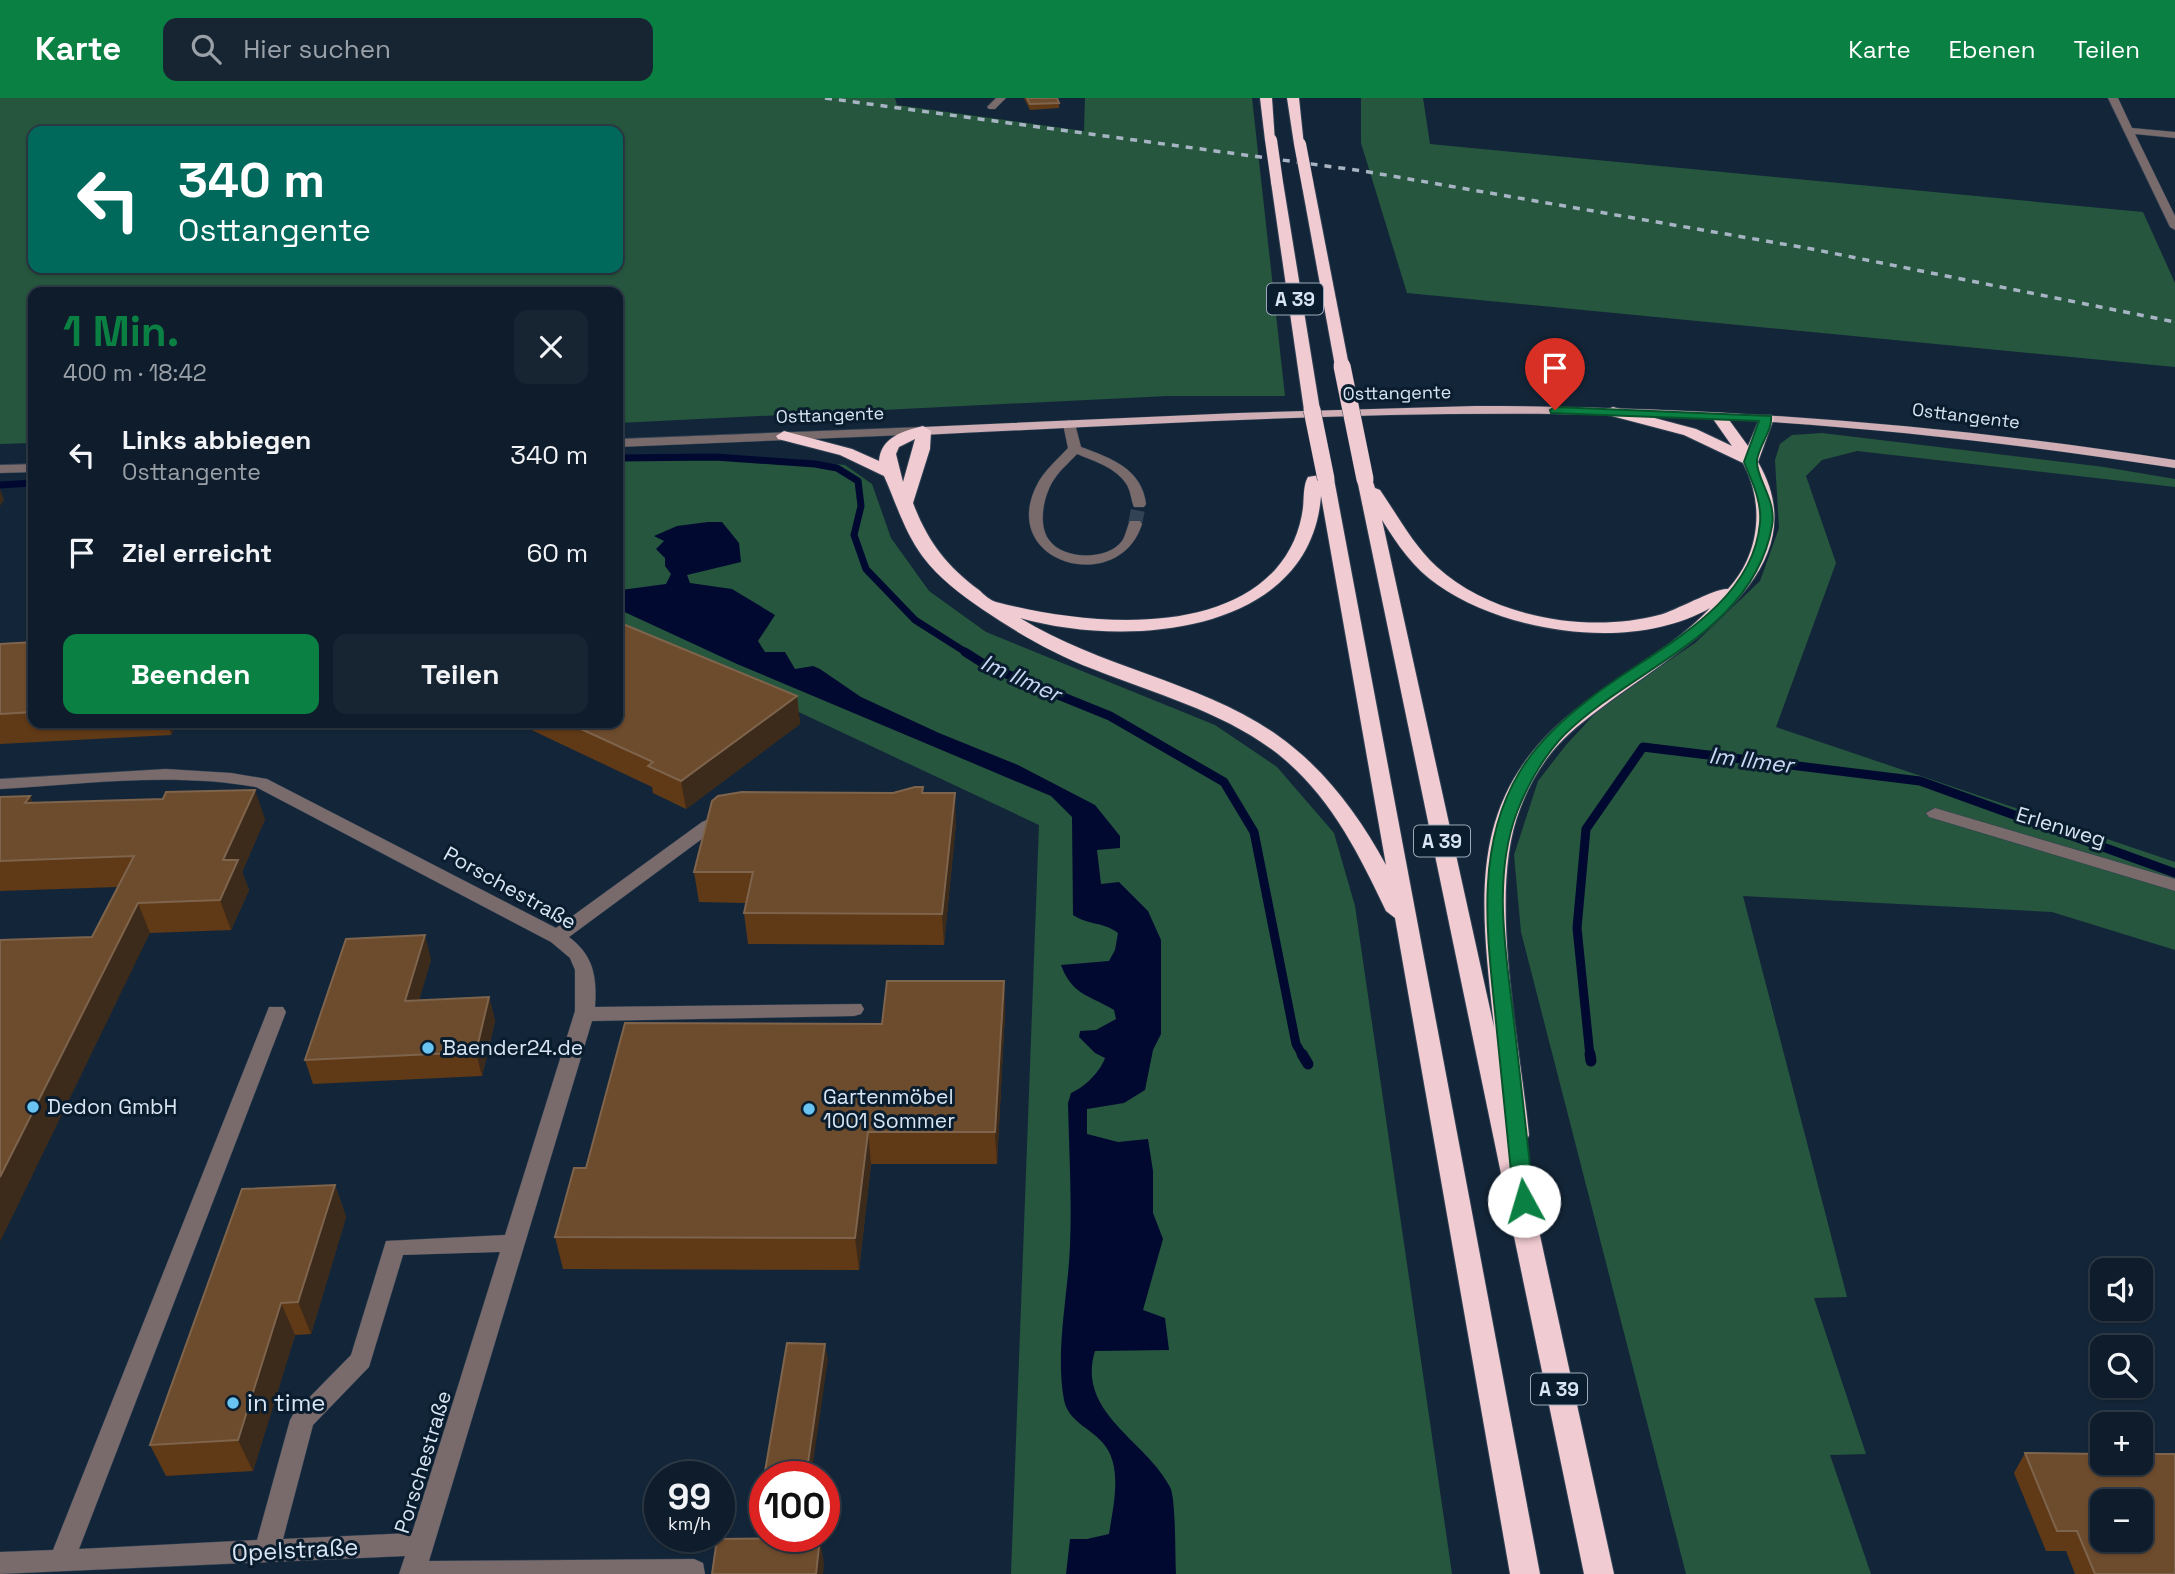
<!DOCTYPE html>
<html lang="de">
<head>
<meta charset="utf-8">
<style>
	body { margin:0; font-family:"Space Grotesk",sans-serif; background:#172533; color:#f1f3f6; height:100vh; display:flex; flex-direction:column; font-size:26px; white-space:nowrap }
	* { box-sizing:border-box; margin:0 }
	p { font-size:23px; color:#9ba1a9 }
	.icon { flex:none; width:38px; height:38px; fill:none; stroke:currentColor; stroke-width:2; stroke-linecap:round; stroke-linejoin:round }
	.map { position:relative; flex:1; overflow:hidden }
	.drawer { position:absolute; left:28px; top:189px; width:595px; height:441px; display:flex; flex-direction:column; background:#0e1c2b; border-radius:14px; box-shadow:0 2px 5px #0004,0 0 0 2px #2e3a47 }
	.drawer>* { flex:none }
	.banner { position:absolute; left:28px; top:28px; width:595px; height:147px; border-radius:14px; box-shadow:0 2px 5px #0004,0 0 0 2px #2e3a47; background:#00695c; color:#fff; overflow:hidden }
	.tools { position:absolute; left:2090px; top:1160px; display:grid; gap:14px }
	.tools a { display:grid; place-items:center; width:63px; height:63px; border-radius:14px; background:#0e1c2b; box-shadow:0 2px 5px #0004,0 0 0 2px #2e3a47; font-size:35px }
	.speed { position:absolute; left:644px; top:1363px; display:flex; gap:14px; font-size:35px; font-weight:700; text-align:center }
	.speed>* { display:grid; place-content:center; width:91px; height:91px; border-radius:50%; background:#0e1c2b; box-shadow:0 2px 5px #0004,0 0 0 2px #2e3a47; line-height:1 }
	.speed small { font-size:18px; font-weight:400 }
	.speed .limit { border:10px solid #d22; background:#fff; color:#111 }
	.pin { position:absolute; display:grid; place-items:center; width:60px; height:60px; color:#fff; margin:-72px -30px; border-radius:50% 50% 50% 0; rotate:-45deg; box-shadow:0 0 7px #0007 }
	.pin .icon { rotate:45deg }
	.me { position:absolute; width:77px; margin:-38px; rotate:354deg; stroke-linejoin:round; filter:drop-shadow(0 0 5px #0008) }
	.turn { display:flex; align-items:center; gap:24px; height:147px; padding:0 35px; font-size:32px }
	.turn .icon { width:91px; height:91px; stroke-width:2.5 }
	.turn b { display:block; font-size:49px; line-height:60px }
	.round { display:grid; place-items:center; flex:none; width:74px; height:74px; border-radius:14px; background:#172533 }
	.headline { display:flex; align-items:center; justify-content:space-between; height:119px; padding:0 35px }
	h1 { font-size:42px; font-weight:600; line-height:52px; color:#0b8043 }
	.primary-button { display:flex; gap:14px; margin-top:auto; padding:14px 35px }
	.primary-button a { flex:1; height:80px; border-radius:14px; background:#0b8043; color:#fff; font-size:28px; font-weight:600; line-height:80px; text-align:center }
	.primary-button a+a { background:#172533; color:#f1f3f6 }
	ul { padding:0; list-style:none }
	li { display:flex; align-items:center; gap:21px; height:98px; padding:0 35px }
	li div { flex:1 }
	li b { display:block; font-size:26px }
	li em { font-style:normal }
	header { display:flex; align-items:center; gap:42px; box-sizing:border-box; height:98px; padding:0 35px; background:#0b8043; color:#fff }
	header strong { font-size:33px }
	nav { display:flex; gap:38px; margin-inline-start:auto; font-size:24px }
	.search { width:490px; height:63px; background:#172533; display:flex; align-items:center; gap:18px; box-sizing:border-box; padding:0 24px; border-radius:14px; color:#9ba1a9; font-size:26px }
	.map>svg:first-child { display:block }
	.green { fill:#26563e; fill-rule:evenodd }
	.water { fill:#010930 }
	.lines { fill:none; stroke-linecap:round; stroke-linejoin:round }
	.stream-far2 { stroke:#010930; stroke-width:7 }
	.stream-far1 { stroke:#010930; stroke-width:9 }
	.stream { stroke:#010930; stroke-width:11 }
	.minor-tunnel { stroke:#314355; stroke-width:14; stroke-dasharray:14 7; stroke-linecap:butt }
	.minor-casing { stroke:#2f4153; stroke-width:1 }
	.major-casing { stroke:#2f4153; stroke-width:1 }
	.highway-casing { stroke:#2f4153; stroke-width:2 }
	.minor { fill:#796a6c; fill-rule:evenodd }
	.major { fill:#cfafb5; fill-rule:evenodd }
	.highway { fill:#f1cbd2; fill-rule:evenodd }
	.rail { stroke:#a7b4c3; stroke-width:3.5; stroke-dasharray:7 7; stroke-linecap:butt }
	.highway-bridge-far1-casing { stroke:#2f4153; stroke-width:13; stroke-linecap:butt }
	.highway-bridge-casing { stroke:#2f4153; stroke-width:18; stroke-linecap:butt }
	.highway-bridge-far1 { stroke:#f1cbd2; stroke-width:12 }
	.highway-bridge { stroke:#f1cbd2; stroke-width:17 }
	.wall { fill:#603916 }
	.shaded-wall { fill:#3c2a1a }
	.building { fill:#6d4b2d; stroke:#7e644c; stroke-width:2; fill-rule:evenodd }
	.route { fill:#0b8043; stroke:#07532c; stroke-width:2 }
	.poi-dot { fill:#69c4f1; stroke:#091d2f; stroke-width:2.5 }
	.labels { text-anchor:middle; stroke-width:6; stroke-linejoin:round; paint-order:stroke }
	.far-street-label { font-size:18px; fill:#d9e5f2; stroke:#091d2f }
	.shield { fill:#091d2f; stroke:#9ba9b8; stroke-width:2 }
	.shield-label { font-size:19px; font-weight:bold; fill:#d9e5f2 }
	.street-label { font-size:21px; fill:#d9e5f2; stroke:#091d2f }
	.poi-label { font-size:21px; fill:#d9e5f2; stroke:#091d2f; text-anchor:start }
	.water-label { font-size:23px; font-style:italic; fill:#c8d7f4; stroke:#091d2f }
	.near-poi-label { font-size:24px; fill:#d9e5f2; stroke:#091d2f; text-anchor:start }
	.near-street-label { font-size:24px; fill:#d9e5f2; stroke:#091d2f }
</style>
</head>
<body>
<header>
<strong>Karte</strong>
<div class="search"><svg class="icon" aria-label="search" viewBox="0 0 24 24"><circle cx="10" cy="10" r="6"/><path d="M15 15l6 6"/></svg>Hier suchen</div>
<nav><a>Karte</a><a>Ebenen</a><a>Teilen</a></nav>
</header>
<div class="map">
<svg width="2175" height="1476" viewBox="0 0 2175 1476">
	<rect width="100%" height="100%" fill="#132639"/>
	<g class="green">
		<path d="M0 0H895L897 7 1084 33 1085 0H1252L1285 298H1168L618 325V194H33V345L0 346ZM618 33V170H33V33Z"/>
		<polygon points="1361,0 1423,0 1430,46 2143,114 2175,185 2175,269 1407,195 1361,45"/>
		<polygon points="1822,335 2104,369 2175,381 2175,389 1857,353 1822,362 1806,378 1836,465 1776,629 2175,764 2175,852 2052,814 1743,798 1847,1199 1814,1200 1866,1356 1830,1357 1871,1476 1686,1476 1521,834 1514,757 1538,683 1566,647 1602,608 1695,545 1760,483 1779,430 1775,362 1780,346 1792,337"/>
		<polygon points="791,361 845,367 872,386 891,440 929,493 986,534 1215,627 1277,669 1334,735 1355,808 1452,1476 1011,1476 1039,727 618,529 618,362"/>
	</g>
	<path class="water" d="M708 424H722L739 445 741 464 687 477 690 485 732 491 775 517 758 543 765 554H785L795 571 813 568 820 571 861 599 939 635 1018 667 1095 707 1120 738V750L1097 752 1101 786 1119 784 1148 813 1161 842V936L1153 952 1145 992 1124 1005 1087 1011V1036L1118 1044 1148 1041 1153 1073V1115L1163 1141 1143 1212 1165 1220 1169 1252 1095 1253C1076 1315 1146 1342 1170 1389 1176 1400 1175 1459 1176 1476H1066L1070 1441H1087L1109 1436C1113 1409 1124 1367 1102 1344 1090 1330 1068 1323 1064 1302 1055 1252 1068 1198 1070 1148 1072 1101 1069 1052 1068 1005L1071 995C1085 989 1100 974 1105 960L1095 955 1079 939 1080 933 1096 932 1116 921 1114 912C1089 897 1072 897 1061 867L1109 863 1115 852 1118 835C1104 824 1088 827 1073 817L1072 719 1051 698 737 566 618 511 621 492 666 486 671 476 665 468V460L656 451 664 443 654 438 677 428Z"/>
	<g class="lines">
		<g class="stream-far2">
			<polyline points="618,360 715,359 815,366 837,370 858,383 861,408 854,437 866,471 915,522 967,555"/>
			<polyline points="0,387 33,385"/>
		</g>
		<g class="stream-far1">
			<polyline points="965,554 987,568 1110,618 1224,684 1254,734 1296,946 1303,958"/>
			<polyline points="1590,958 1577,830 1586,731 1643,649 1920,683 2175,775"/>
		</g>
		<g class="stream">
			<polyline points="1302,956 1308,966"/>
			<polyline points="1590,956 1591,963"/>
		</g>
		<polyline class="minor-tunnel" points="1135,426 1139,406"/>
		<g class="minor-casing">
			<g id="minor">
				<polygon points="996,0 1006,0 995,11 989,11 987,9"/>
				<polygon points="2108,0 2118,0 2132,30 2175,34 2175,40 2135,36 2175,118 2175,132 2170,129"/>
				<path d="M1069 322 1075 326 1081 349C1111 360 1142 371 1146 406L1144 409H1134C1131 402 1131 394 1127 387 1117 370 1094 363 1077 356 1070 364 1061 371 1055 380 1044 395 1037 426 1049 442 1063 462 1107 463 1122 443 1126 437 1127 429 1130 423H1140L1142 426C1119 500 993 465 1039 383 1047 370 1058 361 1068 350L1063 326Z"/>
				<polygon points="923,329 930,333 928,336 618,349 618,341"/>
				<polygon points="33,366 33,374 0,375 0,367"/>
				<path d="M166 671 231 675 267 681 556 830 702 724 720 716H732L735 720 714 732 569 839C594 858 597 879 595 909L861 906 864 911 861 916 854 918 592 923 429 1463 694 1461 703 1465 705 1476H399L405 1458 0 1476V1454L53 1452 269 909H283L286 914 79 1451 257 1442 290 1322 294 1315 351 1257 386 1143 505 1137 575 913V872L570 860 551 844 256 689C171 674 85 686 0 691V681ZM500 1154 412 1435 283 1441 313 1327 369 1269 403 1157Z"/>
				<polygon points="1935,710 2175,781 2175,793 1929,719 1926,715"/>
			</g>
		</g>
		<g class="major-casing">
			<path id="major" d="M1475 308C1710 308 1943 326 2175 362V370C1969 338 1762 317 1553 316 1343 314 1133 327 923 337L916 333 923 329 1238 315Z"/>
		</g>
		<g class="highway-casing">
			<g id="highway">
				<polygon points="1260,0 1272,0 1275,44 1265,42"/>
				<polygon points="1287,0 1299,0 1304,48 1294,46"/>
				<polygon points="1277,80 1283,84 1320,312 1312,317 1304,312 1271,84"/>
				<polygon points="1308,84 1314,88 1349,268 1342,272 1335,268 1302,88"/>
				<path d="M1613 309 1696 331 1732 348 1711 318 1714 315H1724L1748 348 1761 317H1771L1774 320 1758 364C1834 494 1626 574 1558 647 1541 666 1529 687 1520 711 1487 795 1520 945 1529 1037L1526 1044 1520 1046 1614 1476H1584L1357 381 1365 376 1371 378 1375 390 1380 392C1398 418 1413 447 1437 469 1491 519 1588 536 1659 517 1675 513 1717 489 1728 491 1760 456 1765 406 1743 365L1684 337 1608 317V311ZM1382 422C1397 446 1414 471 1438 487 1508 536 1634 554 1710 510 1675 548 1624 574 1583 606 1464 695 1480 798 1494 929Z"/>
				<path d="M923 328 931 333 930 351 913 405C927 442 946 468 979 492 983 496 991 503 996 504 1076 525 1211 541 1275 472 1291 454 1300 433 1303 410 1304 400 1303 387 1308 379L1326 376 1334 381 1540 1476H1510L1395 820 1386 813C1359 756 1332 702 1284 661 1229 615 1158 597 1093 571 1054 556 1017 535 982 511 960 496 939 480 923 459 905 435 896 405 884 378L840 357 778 341 776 338 784 333 852 351 879 363C881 339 903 333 923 328ZM915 341 903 384 896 356 899 349ZM1321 398 1386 767C1358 716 1325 671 1277 637 1202 584 1101 570 1020 520 1125 550 1310 538 1321 398Z"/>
			</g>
		</g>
		<use href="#minor" class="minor"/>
		<use href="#major" class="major"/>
		<use href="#highway" class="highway"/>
		<polyline class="rail" points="825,0 1363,73 1812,151 2175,224"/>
		<g class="highway-bridge-far1-casing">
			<g id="highway-bridge-far1">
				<polyline points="1271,42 1277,84"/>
				<polyline points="1300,46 1308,88"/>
			</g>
		</g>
		<g class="highway-bridge-casing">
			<g id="highway-bridge">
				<polyline points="1342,268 1365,381"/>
				<polyline points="1312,312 1326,381"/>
			</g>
		</g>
		<use href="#highway-bridge-far1" class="highway-bridge-far1"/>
		<use href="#highway-bridge" class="highway-bridge"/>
	</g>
	<g class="wall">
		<polygon points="1024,0 1057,0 1059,5 1059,10 1030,12"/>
		<polygon points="33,544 33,625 177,625 171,637 0,646 0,546"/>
		<polygon points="797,598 800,626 686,711 653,695 652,689 523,628 518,631 505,625 618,625"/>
		<polygon points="923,695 956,725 944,847 748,846 744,815 746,805 699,804 694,774"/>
		<polygon points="30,698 33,705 265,721 242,774 249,792 231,832 150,835 92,839 118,789 0,793 0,699"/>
		<polygon points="431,861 419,902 489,899 495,923 482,978 313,986 305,962"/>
		<polygon points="1004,883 1005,914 997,1066 871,1066 859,1172 563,1171 555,1139 586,1070 882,926"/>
		<polygon points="335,1087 346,1119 311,1236 295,1237 253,1373 166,1378 150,1347"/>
		<polygon points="2025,1355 2175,1476 2075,1476 2066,1453 2046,1453 2014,1375"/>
	</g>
	<g class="shaded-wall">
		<polygon points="0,391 4,402 0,408"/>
		<polygon points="797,598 800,626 686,711 681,683"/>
		<polygon points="167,625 177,625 171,637"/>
		<polygon points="517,625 522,625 523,628 518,631"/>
		<polygon points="255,692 265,721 242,774 249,792 231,832 220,802 223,762"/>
		<polygon points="955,695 956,725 944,847 942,816"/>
		<polygon points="30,698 43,728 25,705"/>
		<polygon points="138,805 150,835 0,1144 0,1079"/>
		<polygon points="425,837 431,861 412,927 405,903"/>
		<polygon points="1004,883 1005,914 997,1066 995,1034"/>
		<polygon points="489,899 495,923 482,978 476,954"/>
		<polygon points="868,1034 871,1066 859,1172 855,1140"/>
		<polygon points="335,1087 346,1119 311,1236 298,1204"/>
		<polygon points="281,1205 295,1237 253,1373 238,1342"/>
		<polygon points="825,1246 828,1262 811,1379 806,1379"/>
		<polygon points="820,1440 824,1466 823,1476 816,1476"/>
	</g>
	<g class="building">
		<polygon points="1027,0 1057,0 1059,5 1030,6"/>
		<polygon points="618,524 797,598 681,683 648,668 653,664 568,625 618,625"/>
		<polygon points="33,544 33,614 0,616 0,546"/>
		<polygon points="915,689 923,689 922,695 955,695 942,816 744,815 753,774 694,774 712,703 718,698 742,694 893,695"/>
		<polygon points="255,692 223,762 238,762 220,802 138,805 0,1079 0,842 92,839 134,758 0,763 0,699 30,698 25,705 163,701 166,694"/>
		<polygon points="425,837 405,903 489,899 476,954 305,962 346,841"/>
		<polygon points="887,883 1004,883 995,1034 868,1034 855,1140 555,1139 574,1070 586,1070 625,925 882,926"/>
		<polygon points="335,1087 298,1204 281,1205 238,1342 150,1347 242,1091"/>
		<polygon points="787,1245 825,1246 806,1379 765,1379 765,1385 763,1385"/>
		<path d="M2025 1355 2102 1356V1365H2140V1356H2175V1476H2095L2077 1433H2057ZM2102 1404H2140V1442H2102Z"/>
		<polygon points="820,1440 816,1476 712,1476 717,1441"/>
	</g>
	<path class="route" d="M1555 309 1771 318C1773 332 1759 347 1757 362 1755 379 1777 402 1772 428 1753 535 1633 569 1564 637 1543 659 1528 686 1517 714 1492 780 1506 855 1514 924 1521 983 1527 1043 1534 1103L1531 1108H1517L1514 1103C1508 1047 1503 990 1497 934 1489 848 1472 754 1519 675 1536 646 1562 622 1588 602 1647 554 1752 513 1760 425 1762 403 1752 384 1744 364L1759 323 1551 315 1550 312Z"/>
	<g class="poi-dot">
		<circle cx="428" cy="950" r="7"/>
		<circle cx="33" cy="1009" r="7"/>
		<circle cx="809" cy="1011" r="7"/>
		<circle cx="233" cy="1305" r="7"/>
	</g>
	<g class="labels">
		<g class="far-street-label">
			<text transform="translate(1397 295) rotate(-1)" y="6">Osttangente</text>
			<text transform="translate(830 317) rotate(-2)" y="6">Osttangente</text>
			<text transform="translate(1966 318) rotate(7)" y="6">Osttangente</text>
		</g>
		<g class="shield">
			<rect x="1267" y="185.5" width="56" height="31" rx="5"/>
			<rect x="1414" y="727.5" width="56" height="31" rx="5"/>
			<rect x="1531" y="1275.5" width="56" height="31" rx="5"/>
		</g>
		<g class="shield-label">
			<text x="1295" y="208">A 39</text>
			<text x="1442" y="750">A 39</text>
			<text x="1559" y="1298">A 39</text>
		</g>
		<g class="street-label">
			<text transform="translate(2061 729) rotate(17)" y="7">Erlenweg</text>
			<text transform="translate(510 790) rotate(29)" y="7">Porschestraße</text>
			<text transform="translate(423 1364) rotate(-73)" y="7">Porschestraße</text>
		</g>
		<g class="poi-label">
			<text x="442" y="957">Baender24.de</text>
			<text x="823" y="1006">Gartenmöbel<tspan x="823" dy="24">1001 Sommer</tspan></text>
			<text x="47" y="1016">Dedon GmbH</text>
		</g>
		<g class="water-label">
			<text transform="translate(1021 580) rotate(24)" y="8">Im Ilmer</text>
			<text transform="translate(1751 662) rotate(7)" y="8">Im Ilmer</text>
		</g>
		<g class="near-poi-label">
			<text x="247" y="1313">in time</text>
		</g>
		<g class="near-street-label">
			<text transform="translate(295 1452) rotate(-3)" y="8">Opelstraße</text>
		</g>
	</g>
</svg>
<div class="tools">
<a><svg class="icon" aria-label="sound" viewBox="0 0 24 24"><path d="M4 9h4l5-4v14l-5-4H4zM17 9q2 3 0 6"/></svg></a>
<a><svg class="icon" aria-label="search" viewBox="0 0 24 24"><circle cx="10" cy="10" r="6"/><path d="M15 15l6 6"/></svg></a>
<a>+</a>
<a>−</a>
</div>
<div class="speed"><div>99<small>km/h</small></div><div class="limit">100</div></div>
<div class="pin" style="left:1555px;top:312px;background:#d93025"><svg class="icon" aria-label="arrive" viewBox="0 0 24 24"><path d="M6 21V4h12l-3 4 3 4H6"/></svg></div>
<svg class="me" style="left:1524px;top:1103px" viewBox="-20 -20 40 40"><circle r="19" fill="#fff"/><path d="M0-13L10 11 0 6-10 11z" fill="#0b8043"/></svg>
<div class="banner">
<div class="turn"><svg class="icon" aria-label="left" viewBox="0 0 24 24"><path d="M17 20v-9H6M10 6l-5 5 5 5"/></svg><div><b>340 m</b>Osttangente</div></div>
</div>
<section class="drawer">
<div class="headline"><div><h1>1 Min.</h1><p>400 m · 18:42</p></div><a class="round"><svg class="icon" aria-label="close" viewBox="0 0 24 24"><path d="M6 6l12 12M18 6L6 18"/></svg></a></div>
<ul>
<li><svg class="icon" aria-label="left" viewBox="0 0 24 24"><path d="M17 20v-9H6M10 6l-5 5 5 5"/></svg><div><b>Links abbiegen</b><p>Osttangente</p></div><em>340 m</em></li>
<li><svg class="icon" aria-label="arrive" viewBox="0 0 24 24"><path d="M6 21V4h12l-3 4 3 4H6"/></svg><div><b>Ziel erreicht</b></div><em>60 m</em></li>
</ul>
<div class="primary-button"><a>Beenden</a><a>Teilen</a></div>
</section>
</div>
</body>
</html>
